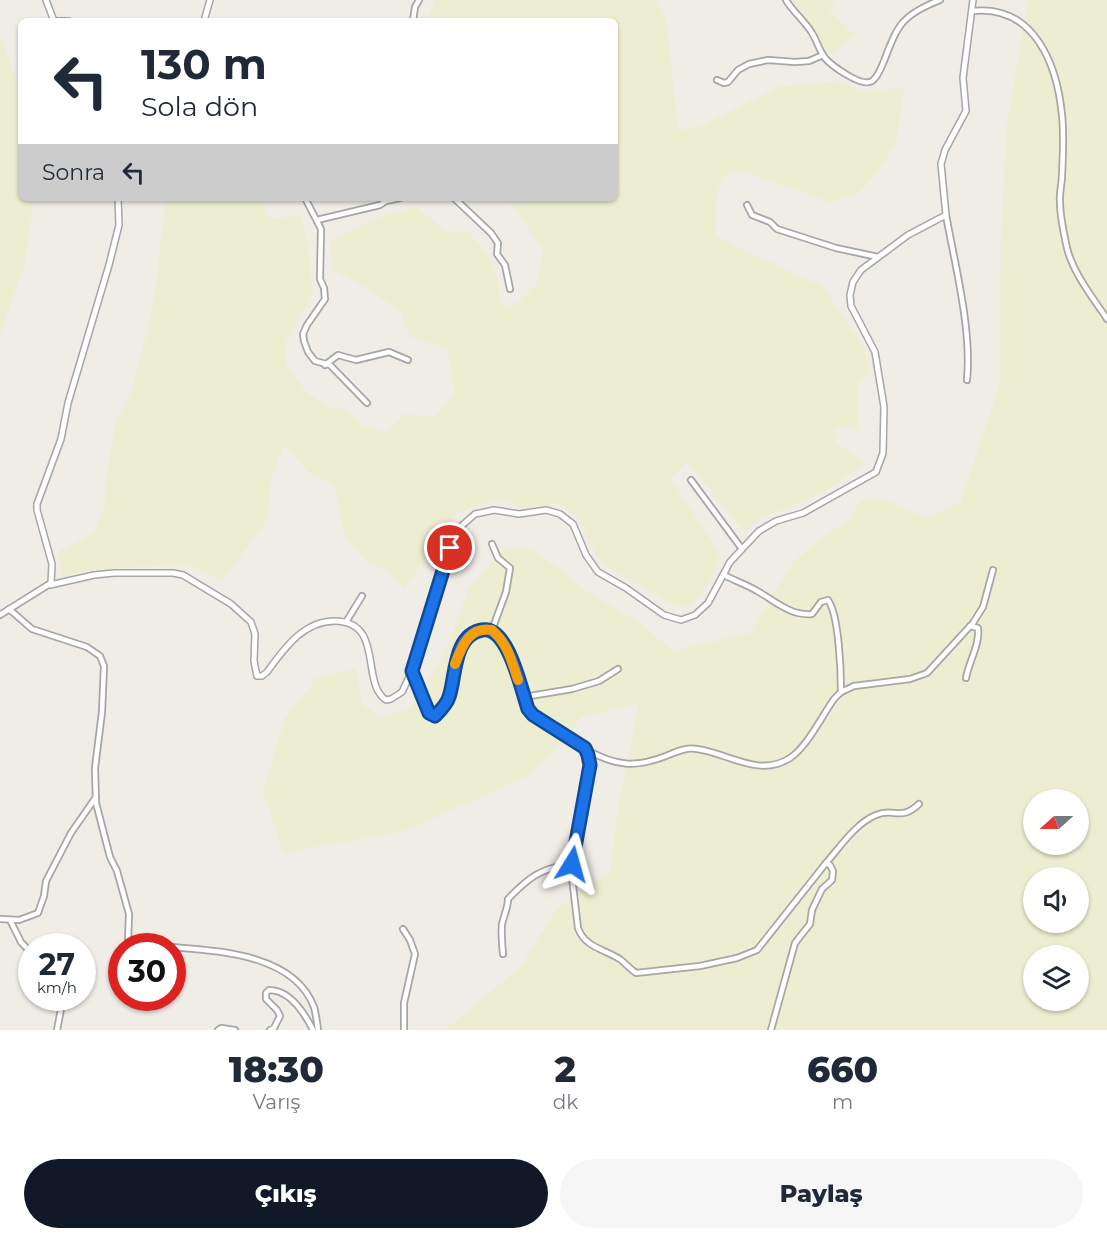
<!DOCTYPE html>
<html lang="tr">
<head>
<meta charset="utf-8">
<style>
	body { margin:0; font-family:Montserrat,sans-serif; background:#f6f6f7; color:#1f2937; height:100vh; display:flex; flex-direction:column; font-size:22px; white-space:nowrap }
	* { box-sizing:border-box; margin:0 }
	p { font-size:20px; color:#747a83 }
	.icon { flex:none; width:33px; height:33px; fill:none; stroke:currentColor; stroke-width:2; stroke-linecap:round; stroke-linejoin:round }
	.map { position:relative; height:1030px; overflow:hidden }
	.drawer { display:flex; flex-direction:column; background:#fff; flex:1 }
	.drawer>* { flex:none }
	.hud { position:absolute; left:18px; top:18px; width:600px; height:183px; border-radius:9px; box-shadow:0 2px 4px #0004; background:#fff; color:#1f2937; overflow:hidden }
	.needle { width:39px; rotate:249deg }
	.buttons { position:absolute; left:1023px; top:789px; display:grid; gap:12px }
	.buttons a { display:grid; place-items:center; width:66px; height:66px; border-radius:50%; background:#fff; box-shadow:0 2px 4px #0004; font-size:30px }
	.speed { position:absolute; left:18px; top:933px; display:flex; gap:12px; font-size:30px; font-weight:700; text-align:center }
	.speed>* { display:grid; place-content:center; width:78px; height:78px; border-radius:50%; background:#fff; box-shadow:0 2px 4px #0004; line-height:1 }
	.speed small { font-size:15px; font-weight:400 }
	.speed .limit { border:9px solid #d22; background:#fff; color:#111 }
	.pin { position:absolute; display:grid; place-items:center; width:51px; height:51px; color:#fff; margin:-26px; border:3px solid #fff; border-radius:50%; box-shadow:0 2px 6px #0007 }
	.me { position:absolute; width:66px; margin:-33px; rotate:8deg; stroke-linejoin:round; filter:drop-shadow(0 0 4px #0008) }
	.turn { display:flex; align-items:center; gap:21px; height:126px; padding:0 24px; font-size:27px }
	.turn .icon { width:78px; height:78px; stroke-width:2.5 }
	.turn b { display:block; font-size:42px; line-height:51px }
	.then { display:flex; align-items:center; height:57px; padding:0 24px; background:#0003; gap:12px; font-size:22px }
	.eta { display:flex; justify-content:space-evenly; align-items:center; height:102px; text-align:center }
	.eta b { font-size:36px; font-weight:800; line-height:42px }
	.primary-button { display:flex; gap:12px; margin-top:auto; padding:12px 24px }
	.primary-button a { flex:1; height:69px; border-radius:36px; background:#111827; color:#fff; font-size:24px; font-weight:800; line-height:69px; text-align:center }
	.primary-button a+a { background:#f6f6f7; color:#1f2937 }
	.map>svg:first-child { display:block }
	.farmland { fill:#edeed1; fill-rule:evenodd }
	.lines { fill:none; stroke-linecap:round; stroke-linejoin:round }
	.minor-casing { stroke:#a6a6a6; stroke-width:8 }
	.tertiary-casing { stroke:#a6a6a6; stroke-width:8 }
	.minor { stroke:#fff; stroke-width:4.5 }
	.tertiary { stroke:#fff; stroke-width:5 }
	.route-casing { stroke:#114b97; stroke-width:15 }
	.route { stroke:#1a73e8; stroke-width:10 }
	.slow { stroke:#f59e0b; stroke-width:10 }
</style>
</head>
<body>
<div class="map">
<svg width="1107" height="1030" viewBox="0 0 1107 1030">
	<rect width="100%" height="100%" fill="#f0ece6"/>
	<g class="farmland">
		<polygon points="435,0 656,0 666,17 678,131 702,125 778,87 839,81 864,93 904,87 896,142 877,173 858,193 830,202 739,170 721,178 716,203 716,235 738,248 823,286 846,321 864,346 869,375 857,384 859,431 836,426 837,444 865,463 827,490 788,508 758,518 745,533 687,461 671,479 720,554 711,581 699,598 690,606 679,607 617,573 599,560 577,517 563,506 553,503 527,509 502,500 482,504 457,513 404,589 390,572 366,561 346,539 334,484 310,474 284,445 271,478 268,518 223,581 189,565 167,565 92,570 62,577 58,551 94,533 105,504 105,483 116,422 131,392 147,333 156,285 166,198 259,198 270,219 301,215 307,241 313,295 286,342 286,364 306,392 329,408 346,409 363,426 387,432 404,414 434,417 455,394 447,348 410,337 401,313 375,293 332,269 330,241 384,215 417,207 446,232 468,231 489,257 498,281 500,303 508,307 518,302 536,285 543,251 509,198 615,198 615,21 427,21"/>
		<polygon points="793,0 836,0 829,11 854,34 832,54 823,45"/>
		<path d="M1028 0H1107V1030H445L522 965 557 908 610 872 619 803 639 704 582 717 532 774 407 830 283 853 263 792 285 718 317 678 356 668 362 703 380 718 409 709 443 657 469 588 506 546 535 551 588 592 639 622 673 651 750 633 793 562 823 537 850 520 860 500H886L926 518 961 502 999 387 1001 235 1007 125ZM1034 800H1078V844H1034ZM1034 878H1078V922H1034ZM1034 956H1078V1000H1034Z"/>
		<polygon points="0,35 21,92 21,198 34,198 25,263 0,335"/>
	</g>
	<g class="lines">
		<g class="minor-casing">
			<g id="minor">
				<path d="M786 0C793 12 805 21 812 33 817 41 819 50 825 58 832 66 862 88 872 81 878 77 881 68 884 61 898 24 902 15 940 0"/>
				<path d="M972 11C1034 4 1057 64 1062 115 1064 135 1063 156 1062 175 1062 184 1059 193 1060 202 1060 217 1064 234 1067 248 1073 273 1093 298 1107 319"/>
				<polyline points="413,21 415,7 419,0"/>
				<polyline points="717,80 724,83 728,82 738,70 749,64 768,60 795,62 809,61 823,55"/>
				<polyline points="305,198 321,229 320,279 324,288 325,299 307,325 303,334 304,341 308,352 315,361 330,365 367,403"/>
				<polyline points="454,198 491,233 498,243 497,254 505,265 510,289"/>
				<polyline points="747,205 752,215 770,222 777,229 836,248 878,257"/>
				<path d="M946 215C955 265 972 330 967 380"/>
				<polyline points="317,220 380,205 386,201 400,198"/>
				<polyline points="325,365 338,355 356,360 389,352 408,360"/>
				<polyline points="691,480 742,549"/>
				<polyline points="492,544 498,558 510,568 506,592 492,630"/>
				<path d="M724 575C735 581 748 585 759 592 776 602 791 616 812 614L821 602 828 600C839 615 841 671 841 692"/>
				<polyline points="9,609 32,629 87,647 100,656 104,666 102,712 95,768 96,803 110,857 117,871 129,914 128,942 133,946"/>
				<polyline points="346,622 362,596"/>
				<path d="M412 671 429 713 435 716C462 695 445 653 476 631L492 630C514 649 519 683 528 709L533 715 585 748 588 755 590 765 575 841 571 869 578 928C585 948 605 949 621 960 626 964 630 969 636 973L700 966 737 958 757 950 826 863 830 865 833 871 832 880 822 889 812 910 810 924 795 943 771 1030"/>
				<path d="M966 678C969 661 980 645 978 628L970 626"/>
				<polyline points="524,697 572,689 599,681 618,669"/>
				<path d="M587 750C616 766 635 768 666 756 676 752 686 747 697 749 728 753 759 778 790 758 807 747 822 716 834 699L841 692 854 686 910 679 927 673 973 623 983 607 993 570"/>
				<path d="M826 863C840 847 856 823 876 815 894 807 900 822 919 804"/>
				<polyline points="0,919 19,920 38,913 44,896 46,881 71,833 96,797"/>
				<polyline points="10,920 21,942 32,954"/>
				<polyline points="403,929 410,940 415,954 404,1003 404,1030"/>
				<path d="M172 947C219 951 294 954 314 1007 316 1014 317 1023 318 1030"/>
				<path d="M503 954C502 944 501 934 502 924 504 915 508 908 508 899 529 877 541 868 572 864"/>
				<polyline points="57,1030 61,1009 60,998"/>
				<polyline points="218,1030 221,1028 235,1030"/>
				<path d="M270 1030 274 1028 280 1016 277 1010 266 999V993L269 990C290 990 304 1012 313 1030"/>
			</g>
		</g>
		<g class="tertiary-casing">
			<g id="tertiary">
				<polyline points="46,0 54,21"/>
				<polyline points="54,21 69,21"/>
				<polyline points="204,21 210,0"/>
				<path d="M50 585 94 575 114 573H173L183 575 231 604 251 622 255 634 254 661 257 676H262L267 672C284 649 303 621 335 621 385 622 360 683 386 700L391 699 402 692 409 677 452 543 458 529 475 514 494 510 519 514 546 510 560 514 573 524 586 555 598 572 626 588 664 615 681 620 695 615 708 603 730 562 759 531 776 521 803 513 876 472 883 453 884 407 875 352 851 306 850 295 853 282 861 270 908 235 946 215 941 164 945 150 966 111 963 78 973 0"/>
				<polyline points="0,615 51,583 52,564 37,510 37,504 61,439 68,403 109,265 119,225 118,198"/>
			</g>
		</g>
		<use href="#minor" class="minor"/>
		<use href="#tertiary" class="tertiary"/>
	</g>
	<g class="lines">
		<g class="route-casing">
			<path id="route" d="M450 548 412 671 429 713 435 716C440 711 447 704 449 697 456 677 453 635 482 630 508 625 521 689 528 709L533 715 585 748 588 755 590 765 572 864"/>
		</g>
		<use href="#route" class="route"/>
		<path class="slow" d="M455 664C462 646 469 626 492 630 508 644 512 662 518 680"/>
	</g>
</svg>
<div class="buttons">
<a><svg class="needle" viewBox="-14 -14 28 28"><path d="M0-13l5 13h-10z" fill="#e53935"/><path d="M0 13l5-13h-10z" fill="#747a83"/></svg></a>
<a><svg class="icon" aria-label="sound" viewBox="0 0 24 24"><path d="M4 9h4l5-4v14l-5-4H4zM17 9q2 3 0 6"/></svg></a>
<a><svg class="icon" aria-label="layers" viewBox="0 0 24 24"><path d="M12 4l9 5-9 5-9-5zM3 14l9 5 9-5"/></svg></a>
</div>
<div class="speed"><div>27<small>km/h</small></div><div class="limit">30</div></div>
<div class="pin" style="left:450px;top:548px;background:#d93025"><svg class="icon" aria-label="arrive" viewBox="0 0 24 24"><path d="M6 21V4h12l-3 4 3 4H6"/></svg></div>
<svg class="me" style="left:572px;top:864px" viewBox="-20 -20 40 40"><path d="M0-17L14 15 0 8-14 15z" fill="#1a73e8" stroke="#fff" stroke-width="4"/></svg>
<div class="hud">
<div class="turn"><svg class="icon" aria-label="left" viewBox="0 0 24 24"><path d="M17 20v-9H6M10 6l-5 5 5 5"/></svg><div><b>130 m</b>Sola dön</div></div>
<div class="then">Sonra<svg class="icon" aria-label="left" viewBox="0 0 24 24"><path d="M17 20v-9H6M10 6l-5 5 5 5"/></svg></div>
</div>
</div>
<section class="drawer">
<div class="eta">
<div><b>18:30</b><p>Varış</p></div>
<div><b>2</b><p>dk</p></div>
<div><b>660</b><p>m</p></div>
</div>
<div class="primary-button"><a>Çıkış</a><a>Paylaş</a></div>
</section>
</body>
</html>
